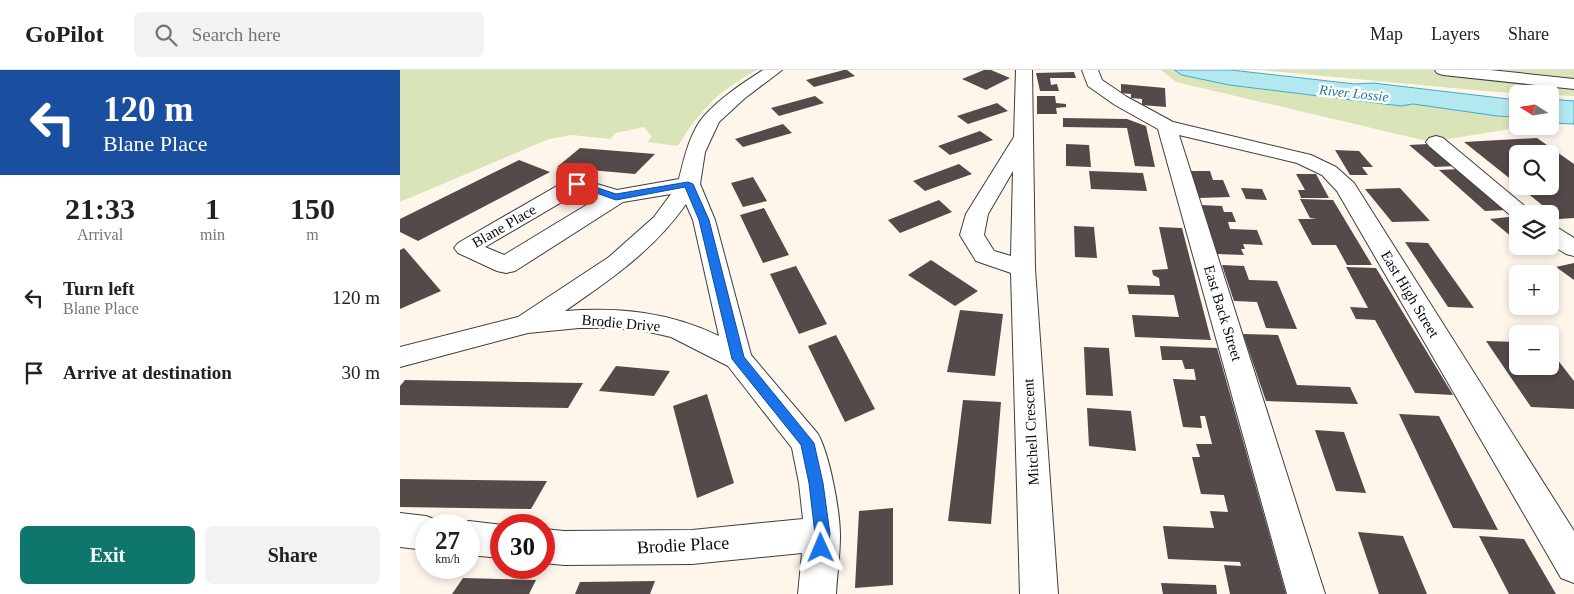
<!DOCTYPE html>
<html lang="en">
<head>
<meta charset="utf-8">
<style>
	body { margin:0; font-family:"Times New Roman",serif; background:#f2f2f2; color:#222; height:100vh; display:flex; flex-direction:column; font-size:19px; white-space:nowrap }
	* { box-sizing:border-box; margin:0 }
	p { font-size:16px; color:#767676 }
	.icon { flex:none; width:28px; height:28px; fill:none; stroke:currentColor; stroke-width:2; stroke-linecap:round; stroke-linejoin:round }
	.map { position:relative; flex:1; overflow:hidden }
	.panel { display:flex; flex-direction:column; background:#fff; width:400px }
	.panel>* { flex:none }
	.hud { background:#1a4fa0; color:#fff; overflow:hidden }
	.needle { width:32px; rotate:282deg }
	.controls { position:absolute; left:1109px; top:15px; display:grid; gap:10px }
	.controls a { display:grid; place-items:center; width:50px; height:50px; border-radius:8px; background:#fff; box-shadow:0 2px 8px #0003; font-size:25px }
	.speed { position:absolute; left:15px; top:444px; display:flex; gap:10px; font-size:25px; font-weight:700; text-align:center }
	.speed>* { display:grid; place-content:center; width:65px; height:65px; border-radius:50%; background:#fff; box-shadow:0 2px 8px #0003; line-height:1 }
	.speed small { font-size:12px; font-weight:400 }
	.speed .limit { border:8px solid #d22; background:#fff; color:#111 }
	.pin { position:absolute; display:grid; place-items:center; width:42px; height:42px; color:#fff; margin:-21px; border-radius:10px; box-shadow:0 2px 8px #0006 }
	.me { position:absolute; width:55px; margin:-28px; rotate:359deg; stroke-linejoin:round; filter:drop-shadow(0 0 4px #0008) }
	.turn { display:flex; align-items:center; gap:18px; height:105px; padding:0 20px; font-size:22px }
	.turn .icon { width:65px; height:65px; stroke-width:2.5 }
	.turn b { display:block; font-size:35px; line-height:42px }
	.eta { display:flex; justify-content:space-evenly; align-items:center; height:85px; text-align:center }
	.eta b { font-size:30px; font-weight:700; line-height:35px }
	.action { display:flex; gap:10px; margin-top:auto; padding:10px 20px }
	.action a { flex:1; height:58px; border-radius:8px; background:#0f766e; color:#fff; font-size:20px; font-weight:700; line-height:58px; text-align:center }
	.action a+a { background:#f2f2f2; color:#222 }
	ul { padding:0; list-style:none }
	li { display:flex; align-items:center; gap:15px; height:75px; padding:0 20px }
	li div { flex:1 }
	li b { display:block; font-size:19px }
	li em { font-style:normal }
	header { display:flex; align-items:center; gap:30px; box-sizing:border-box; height:70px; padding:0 25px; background:#fff; border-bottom:1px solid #e0e0e0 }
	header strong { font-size:24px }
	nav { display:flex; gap:28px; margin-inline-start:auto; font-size:18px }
	.search { width:350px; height:45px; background:#f2f2f2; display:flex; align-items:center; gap:12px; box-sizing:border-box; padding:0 18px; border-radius:8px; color:#767676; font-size:19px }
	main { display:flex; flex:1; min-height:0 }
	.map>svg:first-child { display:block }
	.green { fill:#d9e5b8 }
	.water { fill:#b3e8f1; stroke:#40abc3 }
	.building { fill:#534a49 }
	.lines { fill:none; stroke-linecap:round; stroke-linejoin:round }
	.minor-casing { stroke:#3e3e3e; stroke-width:2 }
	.minor { fill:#fff; fill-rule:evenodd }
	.route { fill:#1a73e8; stroke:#114b97 }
	.labels { text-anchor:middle; stroke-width:5; stroke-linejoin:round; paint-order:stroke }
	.far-water-label { font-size:14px; font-style:italic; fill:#1e7a93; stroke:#fff }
	.street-label { font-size:15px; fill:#0b0b0b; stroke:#fff }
	.near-street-label { font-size:18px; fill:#0b0b0b; stroke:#fff }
</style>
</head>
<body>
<header>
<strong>GoPilot</strong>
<div class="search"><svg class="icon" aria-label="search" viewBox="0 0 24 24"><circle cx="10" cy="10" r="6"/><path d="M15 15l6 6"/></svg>Search here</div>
<nav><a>Map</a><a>Layers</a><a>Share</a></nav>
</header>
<main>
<section class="panel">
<div class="hud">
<div class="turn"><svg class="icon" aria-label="left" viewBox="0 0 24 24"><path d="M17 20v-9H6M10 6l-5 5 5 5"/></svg><div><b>120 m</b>Blane Place</div></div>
</div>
<div class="eta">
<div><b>21:33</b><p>Arrival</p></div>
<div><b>1</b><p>min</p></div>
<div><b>150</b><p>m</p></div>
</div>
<ul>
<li><svg class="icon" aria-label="left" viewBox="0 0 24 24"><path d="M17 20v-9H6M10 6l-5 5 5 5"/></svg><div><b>Turn left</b><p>Blane Place</p></div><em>120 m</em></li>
<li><svg class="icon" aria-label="arrive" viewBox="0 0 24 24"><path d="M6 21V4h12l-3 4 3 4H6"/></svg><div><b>Arrive at destination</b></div><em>30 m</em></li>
</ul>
<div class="action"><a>Exit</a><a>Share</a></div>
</section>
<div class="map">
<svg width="1174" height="524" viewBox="0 0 1174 524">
	<rect width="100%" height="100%" fill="#fef6eb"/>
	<g class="green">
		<path d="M0 0H357C319 21 301 38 278 76L247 72 252 67 244 57 216 63 210 69 172 65 149 69 0 132Z"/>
		<polygon points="761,0 774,0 782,5 829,15 1001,36 1013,34 1097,46 1117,47 1118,56 1128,56 1031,72 776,12"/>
		<polygon points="860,0 1174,0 1174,26 1096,22"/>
	</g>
	<g class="water">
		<polygon points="774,0 831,0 955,14 973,13 1117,30 1117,47 1097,46 1013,34 1001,36 829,15 782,5"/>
		<polygon points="1150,29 1174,31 1174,54 1150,53"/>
	</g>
	<g class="building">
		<polygon points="444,0 447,0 455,6 414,17 406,10"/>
		<polygon points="584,0 591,0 610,8 586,20 562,9"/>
		<polygon points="674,2 676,8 650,8 651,15 657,14 659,21 640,21 636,3"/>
		<polygon points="721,14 765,18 766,37 742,35 742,29 731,28 731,24 721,23"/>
		<polygon points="415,26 424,33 379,46 371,38"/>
		<polygon points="637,26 655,26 656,33 666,34 666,37 656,38 657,44 637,44"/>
		<polygon points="597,33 608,41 568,54 557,46"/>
		<polygon points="663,48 727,49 746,56 755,97 735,96 727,58 663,57"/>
		<polygon points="383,54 392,63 343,77 335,69"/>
		<polygon points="580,61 593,70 550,85 538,76"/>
		<polygon points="1137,68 1174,94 1174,148 1159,149 1119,116 1150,116 1150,84 1118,84 1118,115 1064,72"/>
		<polygon points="666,74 689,75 691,97 666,96"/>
		<polygon points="1028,74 1055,96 1035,97 1009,75"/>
		<polygon points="180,78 255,84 235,104 157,97"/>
		<polygon points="935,80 959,81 973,97 962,97 968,105 950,105"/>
		<polygon points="119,90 150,102 18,171 0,162 0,149"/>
		<polygon points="559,94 572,104 525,121 513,111"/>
		<polygon points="1059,99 1107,140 1085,141 1039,100"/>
		<polygon points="689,101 743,103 747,121 691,119"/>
		<polygon points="790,101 810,101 813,110 823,110 830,127 799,128"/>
		<polygon points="896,104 916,104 929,128 901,128 898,120 905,120"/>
		<polygon points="353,107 367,131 343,137 331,113"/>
		<polygon points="841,118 862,119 867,130 846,129"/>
		<polygon points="1000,118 1030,151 992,152 965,119"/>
		<polygon points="900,129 933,130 972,195 947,195 936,175 912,175 898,149 917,149 910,148"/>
		<polygon points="539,130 552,142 500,163 488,150"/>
		<polygon points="802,135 822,136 824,142 832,142 836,152 828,152 830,159 857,160 863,175 843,174 845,179 841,179 844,185 817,184"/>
		<polygon points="364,138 389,185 363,193 340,145"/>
		<polygon points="1118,146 1118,172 1090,149"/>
		<polygon points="674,156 694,157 697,188 675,187"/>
		<polygon points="759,157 782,158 811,270 735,267 732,245 779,247 774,225 729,224 727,215 760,216 759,208 753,205 752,200 768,199"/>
		<polygon points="1005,172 1028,173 1074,238 1048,237"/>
		<polygon points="4,178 41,221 0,239 0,180"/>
		<polygon points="531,190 578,221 555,236 508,205"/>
		<polygon points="1174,193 1174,210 1156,197"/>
		<polygon points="822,195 844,196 849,210 877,211 897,259 866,258 857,232 834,231"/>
		<polygon points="396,196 427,254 399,264 370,204"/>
		<polygon points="946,197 976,198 1053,325 1015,323 975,250 956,249 950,237 968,238"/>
		<polygon points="560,240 603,244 595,306 547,302"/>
		<polygon points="843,264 878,265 897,315 950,317 958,334 866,331"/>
		<polygon points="436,265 475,339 445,352 408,276"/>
		<polygon points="1086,271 1118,272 1118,296 1150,296 1150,280 1174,311 1174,339 1131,337"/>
		<polygon points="760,276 817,278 886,524 830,524 824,495 841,496 840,492 768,489 763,456 814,458 810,441 828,442 824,425 801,424 792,387 800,387 796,374 812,374 805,346 800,346 802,358 783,357 773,309 796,310 794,299 785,299 782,290 762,290"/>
		<polygon points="684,277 709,278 713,326 686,325"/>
		<polygon points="216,296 270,301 254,326 199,321"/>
		<polygon points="5,310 183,313 168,338 0,335 0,316"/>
		<polygon points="307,324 334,413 297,428 273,336"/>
		<polygon points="563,330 601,332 591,454 548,451"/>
		<polygon points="687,338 731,341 736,381 689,376"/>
		<polygon points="999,344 1039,346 1098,460 1053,458"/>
		<polygon points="915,360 944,362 966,423 936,421"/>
		<polygon points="0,409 147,411 131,439 0,437"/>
		<polygon points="493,438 493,515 455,518 459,441"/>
		<polygon points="958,462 1003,466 1027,524 979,524"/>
		<polygon points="1079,466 1124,469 1156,524 1109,524"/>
		<polygon points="63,508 136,510 129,524 52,524"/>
		<polygon points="255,511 250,524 175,524 180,512"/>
		<polygon points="761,513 816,515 817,524 763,524"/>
	</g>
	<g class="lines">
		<g class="minor-casing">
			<g id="minor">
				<path d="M363 0H382L345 28 319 52 305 82 300 114 315 150 351 285 418 364C430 386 440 441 440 466 440 485 437 505 436 524H398L402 483 292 494 164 495 144 493V459L164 461 292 460 403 449 399 413 392 378 328 296 271 267 245 261 212 258H179L128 263 0 297V277L118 247 209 187 254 147 271 124 223 132 115 201 106 203 97 201 58 183 54 178 58 173 169 109 177 108 217 120 279 109C284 89 290 61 305 45 321 27 343 13 363 0ZM179 122 198 128 104 185 85 177ZM286 134 293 150 319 266C269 242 220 237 165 241 211 209 254 180 286 134Z"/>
				<path d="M616 0H632L635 199 658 524H620L611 203 576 191 560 165 566 144 614 67ZM613 101 611 186 594 181 584 165 588 144Z"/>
				<polygon points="682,0 698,0 702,10 727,27 773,52 911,85 936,97 954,113 1174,461 1174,513 1161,508 937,121 922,105 897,93 779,65 925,524 887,524 758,59 715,35 688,16"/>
				<polygon points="1035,0 1090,0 1174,9 1174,19 1043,5 1037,3"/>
				<polygon points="1036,66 1043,68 1134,144 1118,144 1118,149 1115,149 1029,76 1026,72 1029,68"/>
				<polygon points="1150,156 1158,158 1174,168 1174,186 1166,184 1150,174"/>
				<polygon points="0,443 26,446 39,451 40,455 26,455 26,480 0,477"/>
				<polygon points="69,451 103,455 101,455 101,488 69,485 69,455 59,455"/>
			</g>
		</g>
		<use href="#minor" class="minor"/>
	</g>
	<polygon class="route" points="177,111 216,124 288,112 293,114 309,150 344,287 414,373 423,413 430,464 427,484 421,486 416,484 414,478 415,464 409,413 401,375 332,289 299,150 285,117 216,130 174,115 173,114"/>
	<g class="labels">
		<g class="far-water-label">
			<text transform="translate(954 23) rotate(6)" y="5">River Lossie</text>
		</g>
		<g class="street-label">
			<text transform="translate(104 156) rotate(-30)" y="5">Blane Place</text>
			<text transform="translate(1010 224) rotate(59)" y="5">East High Street</text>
			<text transform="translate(823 243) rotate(73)" y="5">East Back Street</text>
			<text transform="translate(221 253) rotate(5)" y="5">Brodie Drive</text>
			<text transform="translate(631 362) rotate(-93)" y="5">Mitchell Crescent</text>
		</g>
		<g class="near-street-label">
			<text transform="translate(283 475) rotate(-3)" y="6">Brodie Place</text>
		</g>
	</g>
</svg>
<div class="controls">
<a><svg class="needle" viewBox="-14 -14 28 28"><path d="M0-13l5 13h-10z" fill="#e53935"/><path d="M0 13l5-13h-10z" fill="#767676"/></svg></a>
<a><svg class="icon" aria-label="search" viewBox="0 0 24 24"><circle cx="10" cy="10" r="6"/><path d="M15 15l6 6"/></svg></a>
<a><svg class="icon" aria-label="layers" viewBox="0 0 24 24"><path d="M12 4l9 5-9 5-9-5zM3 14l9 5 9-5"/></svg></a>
<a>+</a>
<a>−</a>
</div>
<div class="speed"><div>27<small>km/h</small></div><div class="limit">30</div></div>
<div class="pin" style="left:177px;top:114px;background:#d93025"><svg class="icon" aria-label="arrive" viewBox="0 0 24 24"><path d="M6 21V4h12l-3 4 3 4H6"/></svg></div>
<svg class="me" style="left:421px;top:478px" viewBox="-20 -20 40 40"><path d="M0-17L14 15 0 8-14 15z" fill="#1a73e8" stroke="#fff" stroke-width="4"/></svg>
</div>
</main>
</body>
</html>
